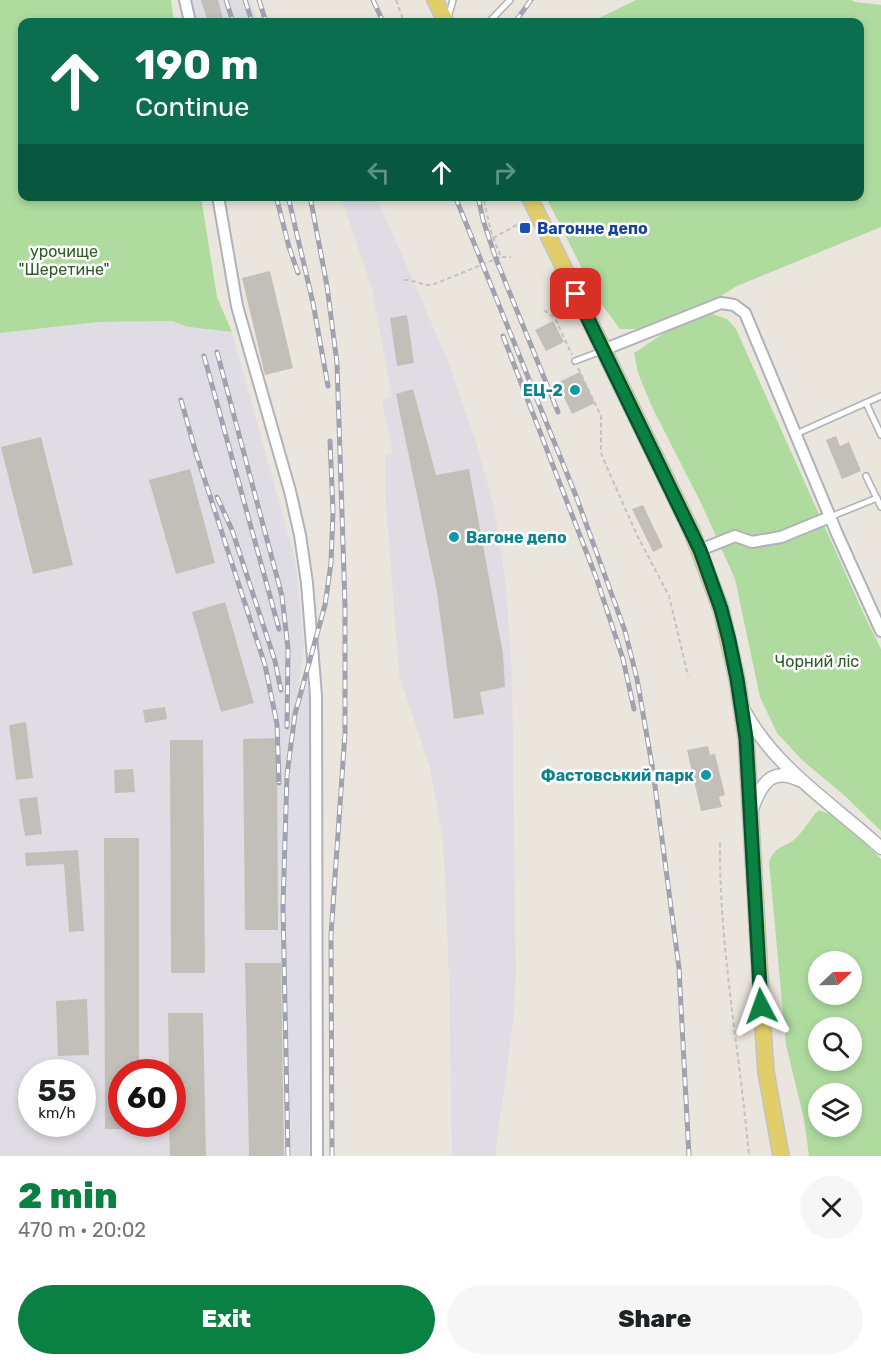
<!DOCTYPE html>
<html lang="en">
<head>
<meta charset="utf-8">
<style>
	body { margin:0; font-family:Rubik,sans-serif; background:#f6f6f6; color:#202124; height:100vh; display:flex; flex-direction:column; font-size:22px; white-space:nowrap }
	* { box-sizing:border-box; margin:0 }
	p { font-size:20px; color:#757577 }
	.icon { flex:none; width:33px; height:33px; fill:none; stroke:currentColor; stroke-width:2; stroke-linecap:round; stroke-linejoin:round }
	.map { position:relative; height:1156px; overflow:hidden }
	.side { display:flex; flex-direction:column; background:#fff; flex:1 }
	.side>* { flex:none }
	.banner { position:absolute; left:18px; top:18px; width:846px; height:183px; border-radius:12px; box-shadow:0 3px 9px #0003; background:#0b6e4f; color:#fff; overflow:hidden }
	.needle { width:39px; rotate:68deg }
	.controls { position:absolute; left:808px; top:951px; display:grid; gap:12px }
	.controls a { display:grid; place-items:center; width:54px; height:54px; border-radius:50%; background:#fff; box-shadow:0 3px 9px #0003; font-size:30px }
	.speed { position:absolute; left:18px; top:1059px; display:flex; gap:12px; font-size:30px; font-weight:700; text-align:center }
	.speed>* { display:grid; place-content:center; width:78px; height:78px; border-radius:50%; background:#fff; box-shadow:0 3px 9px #0003; line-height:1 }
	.speed small { font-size:15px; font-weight:400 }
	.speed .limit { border:9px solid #d22; background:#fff; color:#111 }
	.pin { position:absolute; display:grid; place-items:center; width:51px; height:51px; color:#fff; margin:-26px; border-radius:12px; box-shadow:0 3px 9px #0006 }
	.me { position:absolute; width:66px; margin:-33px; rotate:356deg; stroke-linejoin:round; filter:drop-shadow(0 0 4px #0008) }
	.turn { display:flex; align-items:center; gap:21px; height:126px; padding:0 18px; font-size:27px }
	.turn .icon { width:78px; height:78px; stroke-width:2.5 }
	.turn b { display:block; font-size:42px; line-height:51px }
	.lanes { display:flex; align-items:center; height:57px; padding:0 18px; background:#0003; justify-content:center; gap:30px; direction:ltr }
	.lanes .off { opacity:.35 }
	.round { display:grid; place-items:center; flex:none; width:63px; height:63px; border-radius:32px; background:#f6f6f6 }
	.overview { display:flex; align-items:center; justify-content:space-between; height:102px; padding:0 18px }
	h1 { font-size:36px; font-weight:800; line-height:45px; color:#0b8043 }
	.action { display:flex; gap:12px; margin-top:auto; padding:12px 18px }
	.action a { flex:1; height:69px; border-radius:36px; background:#0b8043; color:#fff; font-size:24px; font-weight:800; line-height:69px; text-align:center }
	.action a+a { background:#f6f6f6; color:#202124 }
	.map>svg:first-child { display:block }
	.industrial { fill:#dfdde3; fill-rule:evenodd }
	.green { fill:#afdb9f; fill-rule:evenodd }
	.building { fill:#c2bfb9 }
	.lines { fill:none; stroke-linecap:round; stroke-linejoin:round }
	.service-casing { stroke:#b0b2bb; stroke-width:8 }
	.minor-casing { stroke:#b0b2bb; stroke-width:14 }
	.tertiary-casing { stroke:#b0b2bb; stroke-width:15 }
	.primary-casing { stroke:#c3c3c3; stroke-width:18 }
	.path { stroke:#c3c3c3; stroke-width:2; stroke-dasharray:4.5 3; stroke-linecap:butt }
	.service { stroke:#fff; stroke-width:5 }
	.minor { stroke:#fff; stroke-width:10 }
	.tertiary { stroke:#fff; stroke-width:12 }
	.primary { stroke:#e1ce6b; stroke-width:15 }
	.rail-casing { stroke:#a0a1b1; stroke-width:5 }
	.rail { stroke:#fff; stroke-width:3; stroke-dasharray:9; stroke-linecap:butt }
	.route-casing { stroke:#07532c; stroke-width:15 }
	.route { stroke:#0b8043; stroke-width:10 }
	.transit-dot { fill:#1a4fb4; stroke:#fff; stroke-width:2 }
	.culture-dot { fill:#0f9aa8; stroke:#fff; stroke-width:2 }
	.labels { text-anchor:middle; stroke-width:5; stroke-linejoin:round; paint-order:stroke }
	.transit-label { font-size:16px; font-weight:bold; fill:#164399; stroke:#fff; text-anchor:start }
	.park-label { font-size:16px; fill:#2a5e22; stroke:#fff }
	.culture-label { font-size:16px; font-weight:bold; fill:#0d838f; stroke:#fff; text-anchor:end }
</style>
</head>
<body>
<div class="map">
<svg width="881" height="1156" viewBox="0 0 881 1156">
	<rect width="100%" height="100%" fill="#eae5dd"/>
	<g class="industrial">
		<polygon points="192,0 250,0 258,22 197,22"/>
		<polygon points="341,197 376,197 411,275 449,364 477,445 494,507 505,577 512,673 516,973 514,1015 495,1156 452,1156 449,978 443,839 430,768 399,675 385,489 385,456 393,454 382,401 392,397 372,289"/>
		<path d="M172 321 189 327 232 332 295 560 304 645 299 684 309 691V1156H0V333L98 322ZM32 1072H82V1124H32ZM122 1072H172V1124H122Z"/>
	</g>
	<g class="green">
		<polygon points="0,0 171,0 174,22 22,22 22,196 201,197 217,297 232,332 189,327 172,321 98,322 0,333"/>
		<polygon points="636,0 851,0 855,2 881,5 881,227 737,286 705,306 709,313 727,319 736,329 866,619 881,649 881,831 845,796 802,760 777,733 760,697 735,579 702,505 652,407 638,373 634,353 669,330 665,320 636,329 620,329 597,298 546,197 860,196 860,22 591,22"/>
		<path d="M819 810C844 818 863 842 881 859V1156H809L804 1119 786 1045 769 862C776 843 786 849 797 837 806 828 810 818 819 810ZM819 962H852V994H819ZM819 1028H852V1060H819ZM819 1094H852V1126H819Z"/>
	</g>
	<g class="building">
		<polygon points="201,0 218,0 224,22 208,22"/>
		<polygon points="270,271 293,368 265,375 242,278"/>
		<polygon points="407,315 414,363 397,366 390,318"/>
		<polygon points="553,321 564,342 546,351 535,330"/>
		<polygon points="580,372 595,403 572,414 557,383"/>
		<polygon points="413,389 436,475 469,469 503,654 505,687 480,692 484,714 454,719 437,592 396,394"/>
		<polygon points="836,436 840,446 849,442 861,471 842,479 826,440"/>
		<polygon points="41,437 73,565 33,574 1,447"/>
		<polygon points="190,469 215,563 176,574 149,480"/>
		<polygon points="643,505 663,547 653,552 632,509"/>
		<polygon points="225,602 254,703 221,712 192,612"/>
		<polygon points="165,707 167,719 145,723 143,710"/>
		<polygon points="26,722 33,778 16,780 9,725"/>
		<polygon points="277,738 278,930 245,930 243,739"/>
		<polygon points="170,740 203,740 205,973 171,973"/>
		<polygon points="708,746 710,755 715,754 725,795 719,797 722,807 701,811 687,750"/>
		<polygon points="133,769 135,792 115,793 114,770"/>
		<polygon points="37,797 42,834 25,836 19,799"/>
		<polygon points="104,838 139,838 139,1072 122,1072 122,1129 105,1129"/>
		<polygon points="78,850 84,931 69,932 64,864 26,866 25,853"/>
		<polygon points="245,963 281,963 284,1156 249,1156"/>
		<polygon points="87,999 89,1055 58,1056 56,1001"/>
		<polygon points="168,1013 203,1013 206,1156 170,1156 169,1124 172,1124 172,1072 169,1072"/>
	</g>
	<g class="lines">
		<g class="service-casing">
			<g id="service">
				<polyline points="448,18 453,0"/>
				<polyline points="489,22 510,0"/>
				<polyline points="575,361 602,351"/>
				<polyline points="866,403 881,435"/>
				<polyline points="796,434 881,396"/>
				<polyline points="866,476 881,507"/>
				<polyline points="830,517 877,498"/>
			</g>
		</g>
		<g class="minor-casing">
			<g id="minor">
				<polyline points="185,0 190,22"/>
				<polyline points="218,196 237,306 290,491 300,535 307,583 316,696 317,1156"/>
				<polyline points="603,350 721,303 734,305 745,313 838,536 881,631"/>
				<polyline points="700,550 735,536 752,542 781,537 830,517"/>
			</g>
		</g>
		<g class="tertiary-casing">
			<g id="tertiary">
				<path d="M745 712C776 769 834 805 881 848"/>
				<path d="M752 809C760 786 771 766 799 780"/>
			</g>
		</g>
		<g class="primary-casing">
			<g id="primary">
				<polyline points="435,0 446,22"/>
				<polyline points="529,196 692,532 721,609 737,679 746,738 763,1028 766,1072 781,1156"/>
			</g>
		</g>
		<g class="path">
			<polyline points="396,0 404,22"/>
			<polyline points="493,238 522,222 525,228"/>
			<polyline points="502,257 511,257"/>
			<path d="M404 280C414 279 421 286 432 285L501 257 491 232 483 196"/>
			<polyline points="544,310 555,318 572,355"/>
			<polyline points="578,368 601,416 601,453 609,472 637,535 669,596 688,676"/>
			<path d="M720 843C719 947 740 1053 749 1156"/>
		</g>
		<use href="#service" class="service"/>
		<use href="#minor" class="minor"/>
		<use href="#tertiary" class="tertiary"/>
		<use href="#primary" class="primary"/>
		<g class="rail-casing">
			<g id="rail">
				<polyline points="226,0 233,22"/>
				<polyline points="245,0 252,22"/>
				<polyline points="259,0 266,22"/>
				<polyline points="373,0 383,22"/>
				<polyline points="515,22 531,0"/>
				<polyline points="276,196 289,247 298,273"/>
				<polyline points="288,196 313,303 328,386"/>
				<polyline points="310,196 327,286 337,363 345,605 345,733 331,935 332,1156"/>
				<polyline points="455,196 576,496 625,631 637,679 653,771 679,968 689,1156"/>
				<polyline points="478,196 483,220 496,259 558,412"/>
				<polyline points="503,336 596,577 623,659 634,709"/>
				<polyline points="217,352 282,596 288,649 287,727"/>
				<polyline points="204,356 279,629"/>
				<polyline points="181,400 196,453 265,665 277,724 279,783"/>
				<polyline points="217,497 232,530 275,661 281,690"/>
				<polyline points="288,1156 283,906 287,775 295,714 325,605 331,563 333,512 330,441"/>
			</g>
		</g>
		<use href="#rail" class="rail"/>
	</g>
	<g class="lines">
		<g class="route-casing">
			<polyline id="route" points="576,294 700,550 721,609 729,640 737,679 746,738 761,1006"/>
		</g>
		<use href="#route" class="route"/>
	</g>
	<rect class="transit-dot" x="519" y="222" width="12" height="12" rx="3"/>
	<g class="culture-dot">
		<circle cx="575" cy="390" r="6"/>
		<circle cx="454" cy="537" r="6"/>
		<circle cx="706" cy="775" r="6"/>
	</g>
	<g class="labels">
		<g class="transit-label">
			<text x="537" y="234">Вагонне депо</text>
		</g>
		<g class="park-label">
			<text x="64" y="257">урочище<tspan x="64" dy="18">"Шеретине"</tspan></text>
			<text x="817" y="667">Чорний ліс</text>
		</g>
		<g class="culture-label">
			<text x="563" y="396">ЕЦ-2</text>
			<text x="466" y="543" text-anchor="start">Вагоне депо</text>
			<text x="694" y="781">Фастовський парк</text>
		</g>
	</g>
</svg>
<div class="controls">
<a><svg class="needle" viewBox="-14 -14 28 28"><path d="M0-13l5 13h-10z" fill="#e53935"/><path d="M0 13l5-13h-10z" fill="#757577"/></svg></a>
<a><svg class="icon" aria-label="search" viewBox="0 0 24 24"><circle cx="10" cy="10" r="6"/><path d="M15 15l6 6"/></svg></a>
<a><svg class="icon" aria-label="layers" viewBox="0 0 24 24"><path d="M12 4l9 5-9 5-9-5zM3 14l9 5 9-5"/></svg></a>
</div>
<div class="speed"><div>55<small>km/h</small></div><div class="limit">60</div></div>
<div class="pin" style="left:576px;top:294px;background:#d93025"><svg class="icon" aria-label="arrive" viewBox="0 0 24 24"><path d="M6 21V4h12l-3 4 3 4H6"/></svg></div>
<svg class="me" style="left:761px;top:1006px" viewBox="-20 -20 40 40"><path d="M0-17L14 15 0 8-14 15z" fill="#0b8043" stroke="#fff" stroke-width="4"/></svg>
<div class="banner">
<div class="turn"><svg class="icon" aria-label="ahead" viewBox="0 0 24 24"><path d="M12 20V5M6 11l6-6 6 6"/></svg><div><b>190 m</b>Continue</div></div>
<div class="lanes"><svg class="icon off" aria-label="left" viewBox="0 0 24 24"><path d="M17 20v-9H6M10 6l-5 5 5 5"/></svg><svg class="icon" aria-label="ahead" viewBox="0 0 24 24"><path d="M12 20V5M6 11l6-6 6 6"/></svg><svg class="icon off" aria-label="right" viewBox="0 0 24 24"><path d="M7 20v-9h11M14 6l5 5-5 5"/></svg></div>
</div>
</div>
<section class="side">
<div class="overview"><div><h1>2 min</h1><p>470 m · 20:02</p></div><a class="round"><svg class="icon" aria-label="close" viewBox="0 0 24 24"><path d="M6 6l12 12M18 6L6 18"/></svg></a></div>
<div class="action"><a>Exit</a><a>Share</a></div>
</section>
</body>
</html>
